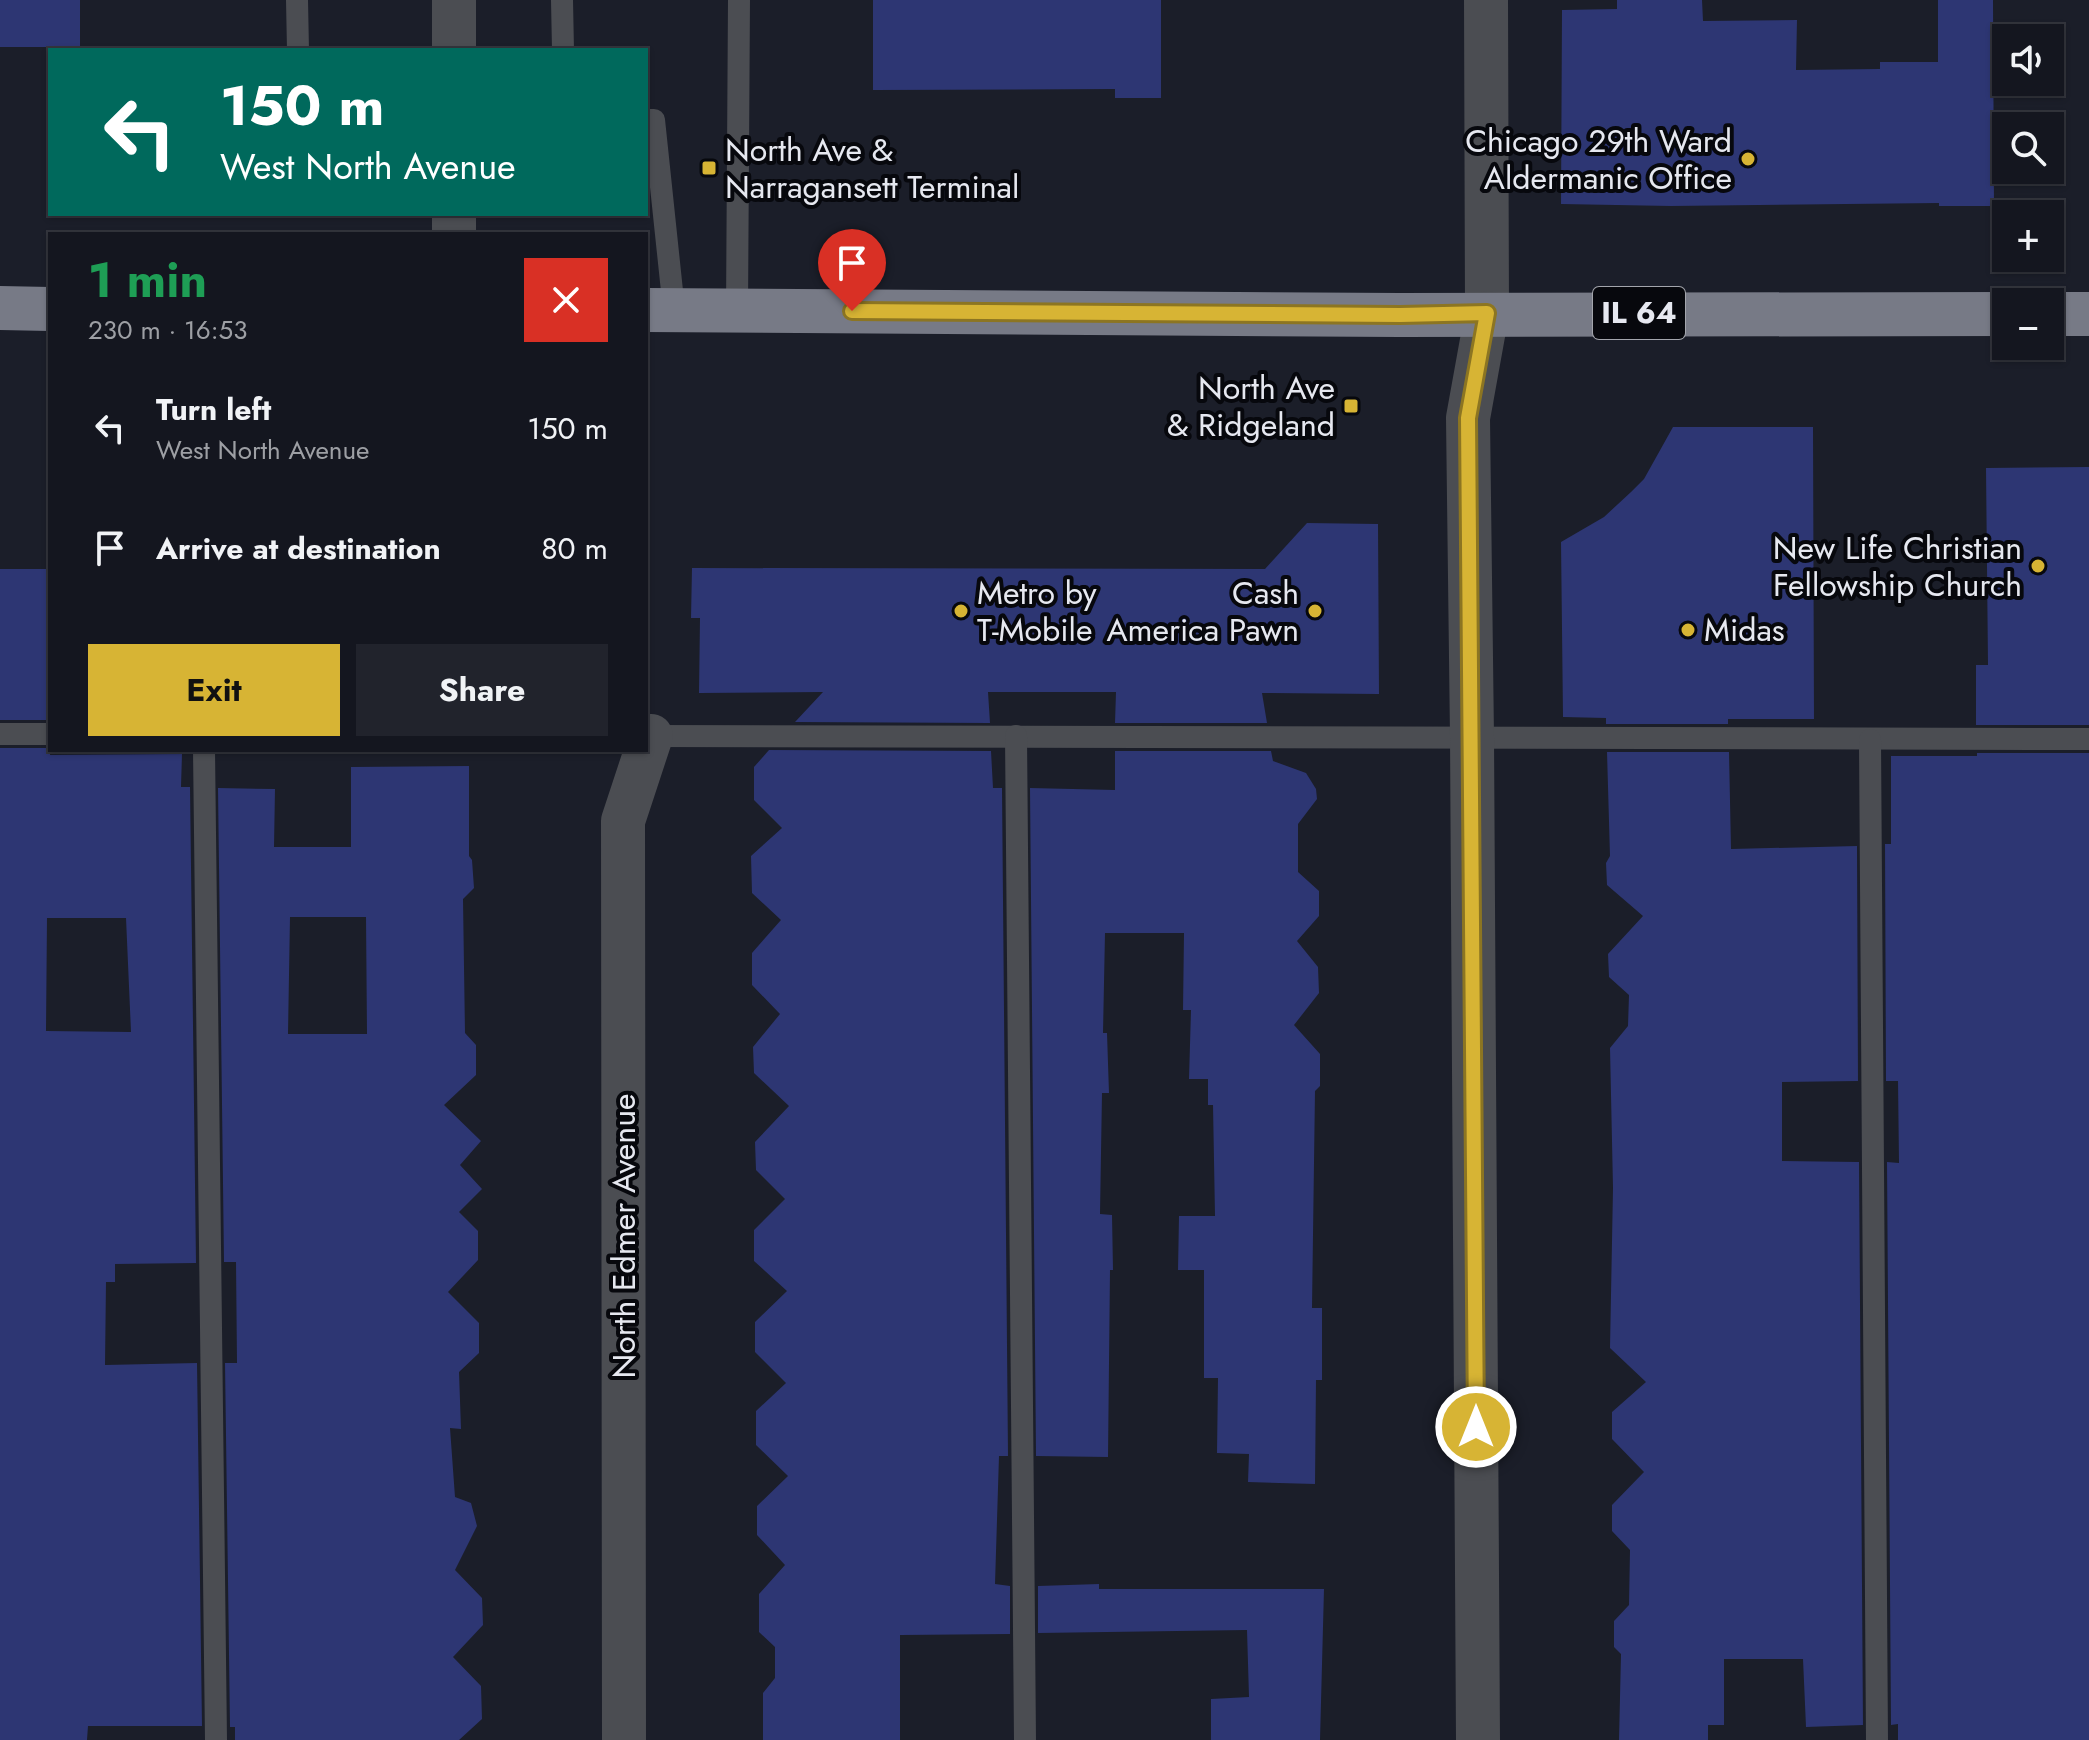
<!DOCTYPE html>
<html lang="en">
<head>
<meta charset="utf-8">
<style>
	body { margin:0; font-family:Jost,sans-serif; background:#21232c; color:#f1f3f6; height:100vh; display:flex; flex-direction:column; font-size:30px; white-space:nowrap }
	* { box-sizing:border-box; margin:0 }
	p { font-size:26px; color:#9d9fa4 }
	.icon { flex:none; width:44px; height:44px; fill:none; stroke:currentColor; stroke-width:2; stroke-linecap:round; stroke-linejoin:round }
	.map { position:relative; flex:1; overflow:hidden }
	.sheet { position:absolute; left:48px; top:232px; width:600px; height:520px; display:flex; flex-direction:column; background:#14161f; border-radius:0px; box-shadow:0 2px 6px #0004,0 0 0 2px #33353d }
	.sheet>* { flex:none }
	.top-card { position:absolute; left:48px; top:48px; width:600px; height:168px; border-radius:0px; box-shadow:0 2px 6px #0004,0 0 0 2px #33353d; background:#00695c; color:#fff; overflow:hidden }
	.fabs { position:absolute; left:1992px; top:24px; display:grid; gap:16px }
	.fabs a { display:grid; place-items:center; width:72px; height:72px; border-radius:0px; background:#14161f; box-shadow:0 2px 6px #0004,0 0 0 2px #33353d; font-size:40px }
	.pin { position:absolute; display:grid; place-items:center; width:68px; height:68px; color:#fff; margin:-82px -34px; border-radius:50% 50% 50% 0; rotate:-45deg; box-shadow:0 0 8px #0007 }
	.pin .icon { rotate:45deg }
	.me { position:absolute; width:88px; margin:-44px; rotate:0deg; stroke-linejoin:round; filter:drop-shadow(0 0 6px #0008) }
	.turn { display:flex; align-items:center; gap:28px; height:168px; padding:0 40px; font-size:36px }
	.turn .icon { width:104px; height:104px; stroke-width:2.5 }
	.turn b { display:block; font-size:56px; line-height:68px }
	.round { display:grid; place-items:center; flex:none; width:84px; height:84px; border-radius:0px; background:#21232c }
	.overview { display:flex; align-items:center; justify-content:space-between; height:136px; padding:0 40px }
	h1 { font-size:48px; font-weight:700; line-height:60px; color:#1e9e55 }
	.button { display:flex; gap:16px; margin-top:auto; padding:16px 40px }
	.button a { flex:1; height:92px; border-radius:0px; background:#d7b434; color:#111; font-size:32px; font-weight:700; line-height:92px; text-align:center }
	.button a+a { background:#21232c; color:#f1f3f6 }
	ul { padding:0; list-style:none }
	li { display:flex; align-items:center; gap:24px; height:120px; padding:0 40px }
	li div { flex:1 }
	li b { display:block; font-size:30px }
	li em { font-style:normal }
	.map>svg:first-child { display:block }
	.building { fill:#2d3673; fill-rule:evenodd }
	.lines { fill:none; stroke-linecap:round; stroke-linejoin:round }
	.service { stroke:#4b4d52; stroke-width:22 }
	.minor { stroke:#4b4d52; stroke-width:44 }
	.tertiary { stroke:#4b4d52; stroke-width:44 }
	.primary { stroke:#777a86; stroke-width:44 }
	.route-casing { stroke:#8c7522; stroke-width:20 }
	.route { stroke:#d7b434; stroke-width:14 }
	.poi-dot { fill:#d7b434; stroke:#07080d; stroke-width:3 }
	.labels { text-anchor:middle; stroke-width:8; stroke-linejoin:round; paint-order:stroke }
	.shield { fill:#07080d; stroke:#a3a5ac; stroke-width:2 }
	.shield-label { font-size:30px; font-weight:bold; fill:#e6e8f0 }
	.poi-label { font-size:32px; fill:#e6e8f0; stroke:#07080d; text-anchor:end }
	.street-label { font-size:32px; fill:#e6e8f0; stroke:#07080d }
</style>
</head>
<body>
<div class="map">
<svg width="2089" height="1740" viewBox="0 0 2089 1740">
	<rect width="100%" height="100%" fill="#1b1e29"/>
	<g class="building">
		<rect x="0" y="0" width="80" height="47"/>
		<polygon points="873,0 1161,0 1161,98 1115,98 1115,89 873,90"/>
		<polygon points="1617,0 1702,0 1703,21 1797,20 1796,70 1880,69 1880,62 1938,62 1938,0 1993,0 1994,206 1939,206 1939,203 1671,206 1561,204 1562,10 1617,9"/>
		<polygon points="1673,427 1813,427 1814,719 1728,719 1728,724 1606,724 1606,718 1563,717 1561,542 1604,517 1631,492 1644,479"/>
		<polygon points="2089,467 2089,725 1976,725 1976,665 1988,665 1986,468"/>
		<polygon points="1307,523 1378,524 1379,694 1262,693 1267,723 1115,723 1116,692 988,692 990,723 795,722 823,692 699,693 700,618 691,618 692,568 1265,569"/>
		<rect x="0" y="569" width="50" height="151"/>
		<path d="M0 748H50V755L182 754 181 787H190L196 1263 115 1264V1282H106L105 1365 197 1363 202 1726H88L87 1740H0ZM47 918H126L131 1032 46 1031Z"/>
		<polygon points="769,750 991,751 993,788 1002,788 1008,1456 999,1456 995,1584 1010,1586 1010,1634 900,1635 900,1740 763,1740 763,1693 775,1678 775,1647 759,1632 759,1594 785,1565 757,1535 757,1506 788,1476 756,1445 756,1411 786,1383 755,1352 755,1322 787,1291 754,1261 754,1230 785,1199 756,1170 755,1142 789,1106 754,1073 753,1047 780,1014 752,985 752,953 781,920 752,893 751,856 782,828 754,800 754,767"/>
		<polygon points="1115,751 1271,751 1273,761 1306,773 1316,789 1317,799 1298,824 1298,872 1319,891 1319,916 1297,941 1318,967 1319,993 1294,1025 1320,1054 1320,1086 1315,1091 1312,1308 1322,1308 1322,1380 1316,1380 1315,1484 1248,1482 1249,1454 1217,1453 1218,1378 1204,1378 1204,1270 1178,1270 1179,1216 1215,1216 1213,1105 1208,1105 1208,1079 1189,1079 1191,1010 1183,1010 1184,933 1105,933 1103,1033 1107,1033 1109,1093 1102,1093 1100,1214 1112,1215 1113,1270 1110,1270 1108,1457 1036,1456 1030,788 1115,790"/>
		<polygon points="1607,752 1729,752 1731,849 1857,846 1858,1081 1782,1082 1782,1161 1859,1162 1863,1725 1806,1727 1803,1659 1724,1659 1724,1725 1708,1725 1708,1740 1619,1740 1621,1654 1614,1647 1614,1621 1629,1605 1630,1550 1612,1531 1612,1505 1644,1472 1612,1439 1612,1412 1646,1382 1610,1348 1613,1188 1610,1048 1628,1026 1629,995 1609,977 1608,954 1643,916 1607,885 1606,863 1610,856"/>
		<polygon points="1977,753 2089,753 2089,1740 1898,1740 1898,1724 1891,1725 1887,1162 1899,1163 1898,1081 1886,1081 1885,844 1891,844 1891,756 1977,756"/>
		<path d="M469 766V856L472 860 474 888 463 899 465 1033 476 1045V1075L444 1105 481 1141 460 1165 482 1189 459 1212 478 1231V1260L448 1292 479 1323V1353L459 1372 461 1429 450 1428 455 1497 471 1503 477 1526 455 1570 482 1598 483 1625 453 1657 481 1686 482 1719 459 1740H235V1727H230L225 1363H237L236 1262H224L218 788 275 789 274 847H351V767ZM290 917H366L367 1034H288Z"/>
		<polygon points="1099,1584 1099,1589 1324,1589 1320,1740 1211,1740 1211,1699 1249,1697 1247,1630 1038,1633 1038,1586"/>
	</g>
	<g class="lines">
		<g class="service">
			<polyline points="297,0 298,50"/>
			<polyline points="562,0 563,50"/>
			<polyline points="646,120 654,120 674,310"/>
			<polyline points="737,310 739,0"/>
			<polyline points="0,734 50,734"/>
			<polyline points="646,736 2089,739"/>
			<polyline points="1016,736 1025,1740"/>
			<polyline points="1870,740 1877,1740"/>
			<polyline points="204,750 216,1740"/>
		</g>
		<g class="minor">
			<polyline points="1486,0 1487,313"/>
			<polyline points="624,1740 623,821 651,736"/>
		</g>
		<g class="tertiary">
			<polyline points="454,50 454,0"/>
			<polyline points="454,214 454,234"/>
			<polyline points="1478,1740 1472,737 1468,418 1487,313"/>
		</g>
		<g class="primary">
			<polyline points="0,308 50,309"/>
			<polyline points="646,310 1400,315 2006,314"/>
			<polyline points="2050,314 2089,314"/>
		</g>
	</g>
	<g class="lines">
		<g class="route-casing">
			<polyline id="route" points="852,311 1400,315 1487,313 1468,418 1476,1427"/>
		</g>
		<use href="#route" class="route"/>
	</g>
	<g class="poi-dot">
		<circle cx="1748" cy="159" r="8"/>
		<rect x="701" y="160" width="16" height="16" rx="4"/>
		<rect x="1343" y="398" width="16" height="16" rx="4"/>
		<circle cx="2038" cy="566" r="8"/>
		<circle cx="961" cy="611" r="8"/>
		<circle cx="1315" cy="611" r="8"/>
		<circle cx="1688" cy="630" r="8"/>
	</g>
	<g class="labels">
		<rect class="shield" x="1593" y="287" width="92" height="52" rx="6"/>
		<g class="shield-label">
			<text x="1639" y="323">IL 64</text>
		</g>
		<g class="poi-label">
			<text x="1732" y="152">Chicago 29th Ward<tspan x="1732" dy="37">Aldermanic Office</tspan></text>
			<text x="725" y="161" text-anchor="start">North Ave &amp;<tspan x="725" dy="37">Narragansett Terminal</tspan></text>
			<text x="1335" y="399">North Ave<tspan x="1335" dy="37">&amp; Ridgeland</tspan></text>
			<text x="2022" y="559">New Life Christian<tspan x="2022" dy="37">Fellowship Church</tspan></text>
			<text x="977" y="604" text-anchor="start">Metro by<tspan x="977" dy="37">T-Mobile</tspan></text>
			<text x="1299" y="604">Cash<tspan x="1299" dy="37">America Pawn</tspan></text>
			<text x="1704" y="641" text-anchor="start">Midas</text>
		</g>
		<g class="street-label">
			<text transform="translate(624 1236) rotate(-90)" y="11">North Edmer Avenue</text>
		</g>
	</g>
</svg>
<div class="fabs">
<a><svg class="icon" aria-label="sound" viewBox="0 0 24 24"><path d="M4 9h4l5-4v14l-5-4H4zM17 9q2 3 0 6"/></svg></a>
<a><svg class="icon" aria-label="search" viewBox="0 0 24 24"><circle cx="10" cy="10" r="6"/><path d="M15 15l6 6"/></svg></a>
<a>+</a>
<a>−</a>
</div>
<div class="pin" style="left:852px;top:311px;background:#d93025"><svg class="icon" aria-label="arrive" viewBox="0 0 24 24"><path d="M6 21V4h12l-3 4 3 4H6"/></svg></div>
<svg class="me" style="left:1476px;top:1427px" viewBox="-20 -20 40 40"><circle r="17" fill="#d7b434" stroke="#fff" stroke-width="3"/><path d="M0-11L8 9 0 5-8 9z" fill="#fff"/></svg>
<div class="top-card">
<div class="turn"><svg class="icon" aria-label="left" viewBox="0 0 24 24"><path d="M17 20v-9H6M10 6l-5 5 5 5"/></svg><div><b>150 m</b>West North Avenue</div></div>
</div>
<section class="sheet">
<div class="overview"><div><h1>1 min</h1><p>230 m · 16:53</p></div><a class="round" style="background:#d93025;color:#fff"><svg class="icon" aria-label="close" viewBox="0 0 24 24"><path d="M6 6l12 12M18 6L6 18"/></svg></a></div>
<ul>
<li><svg class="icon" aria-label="left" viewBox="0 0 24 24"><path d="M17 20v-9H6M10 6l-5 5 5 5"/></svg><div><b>Turn left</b><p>West North Avenue</p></div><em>150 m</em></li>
<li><svg class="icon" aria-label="arrive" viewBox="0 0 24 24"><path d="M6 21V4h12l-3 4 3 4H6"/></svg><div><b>Arrive at destination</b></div><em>80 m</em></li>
</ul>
<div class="button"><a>Exit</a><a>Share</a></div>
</section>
</div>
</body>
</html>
